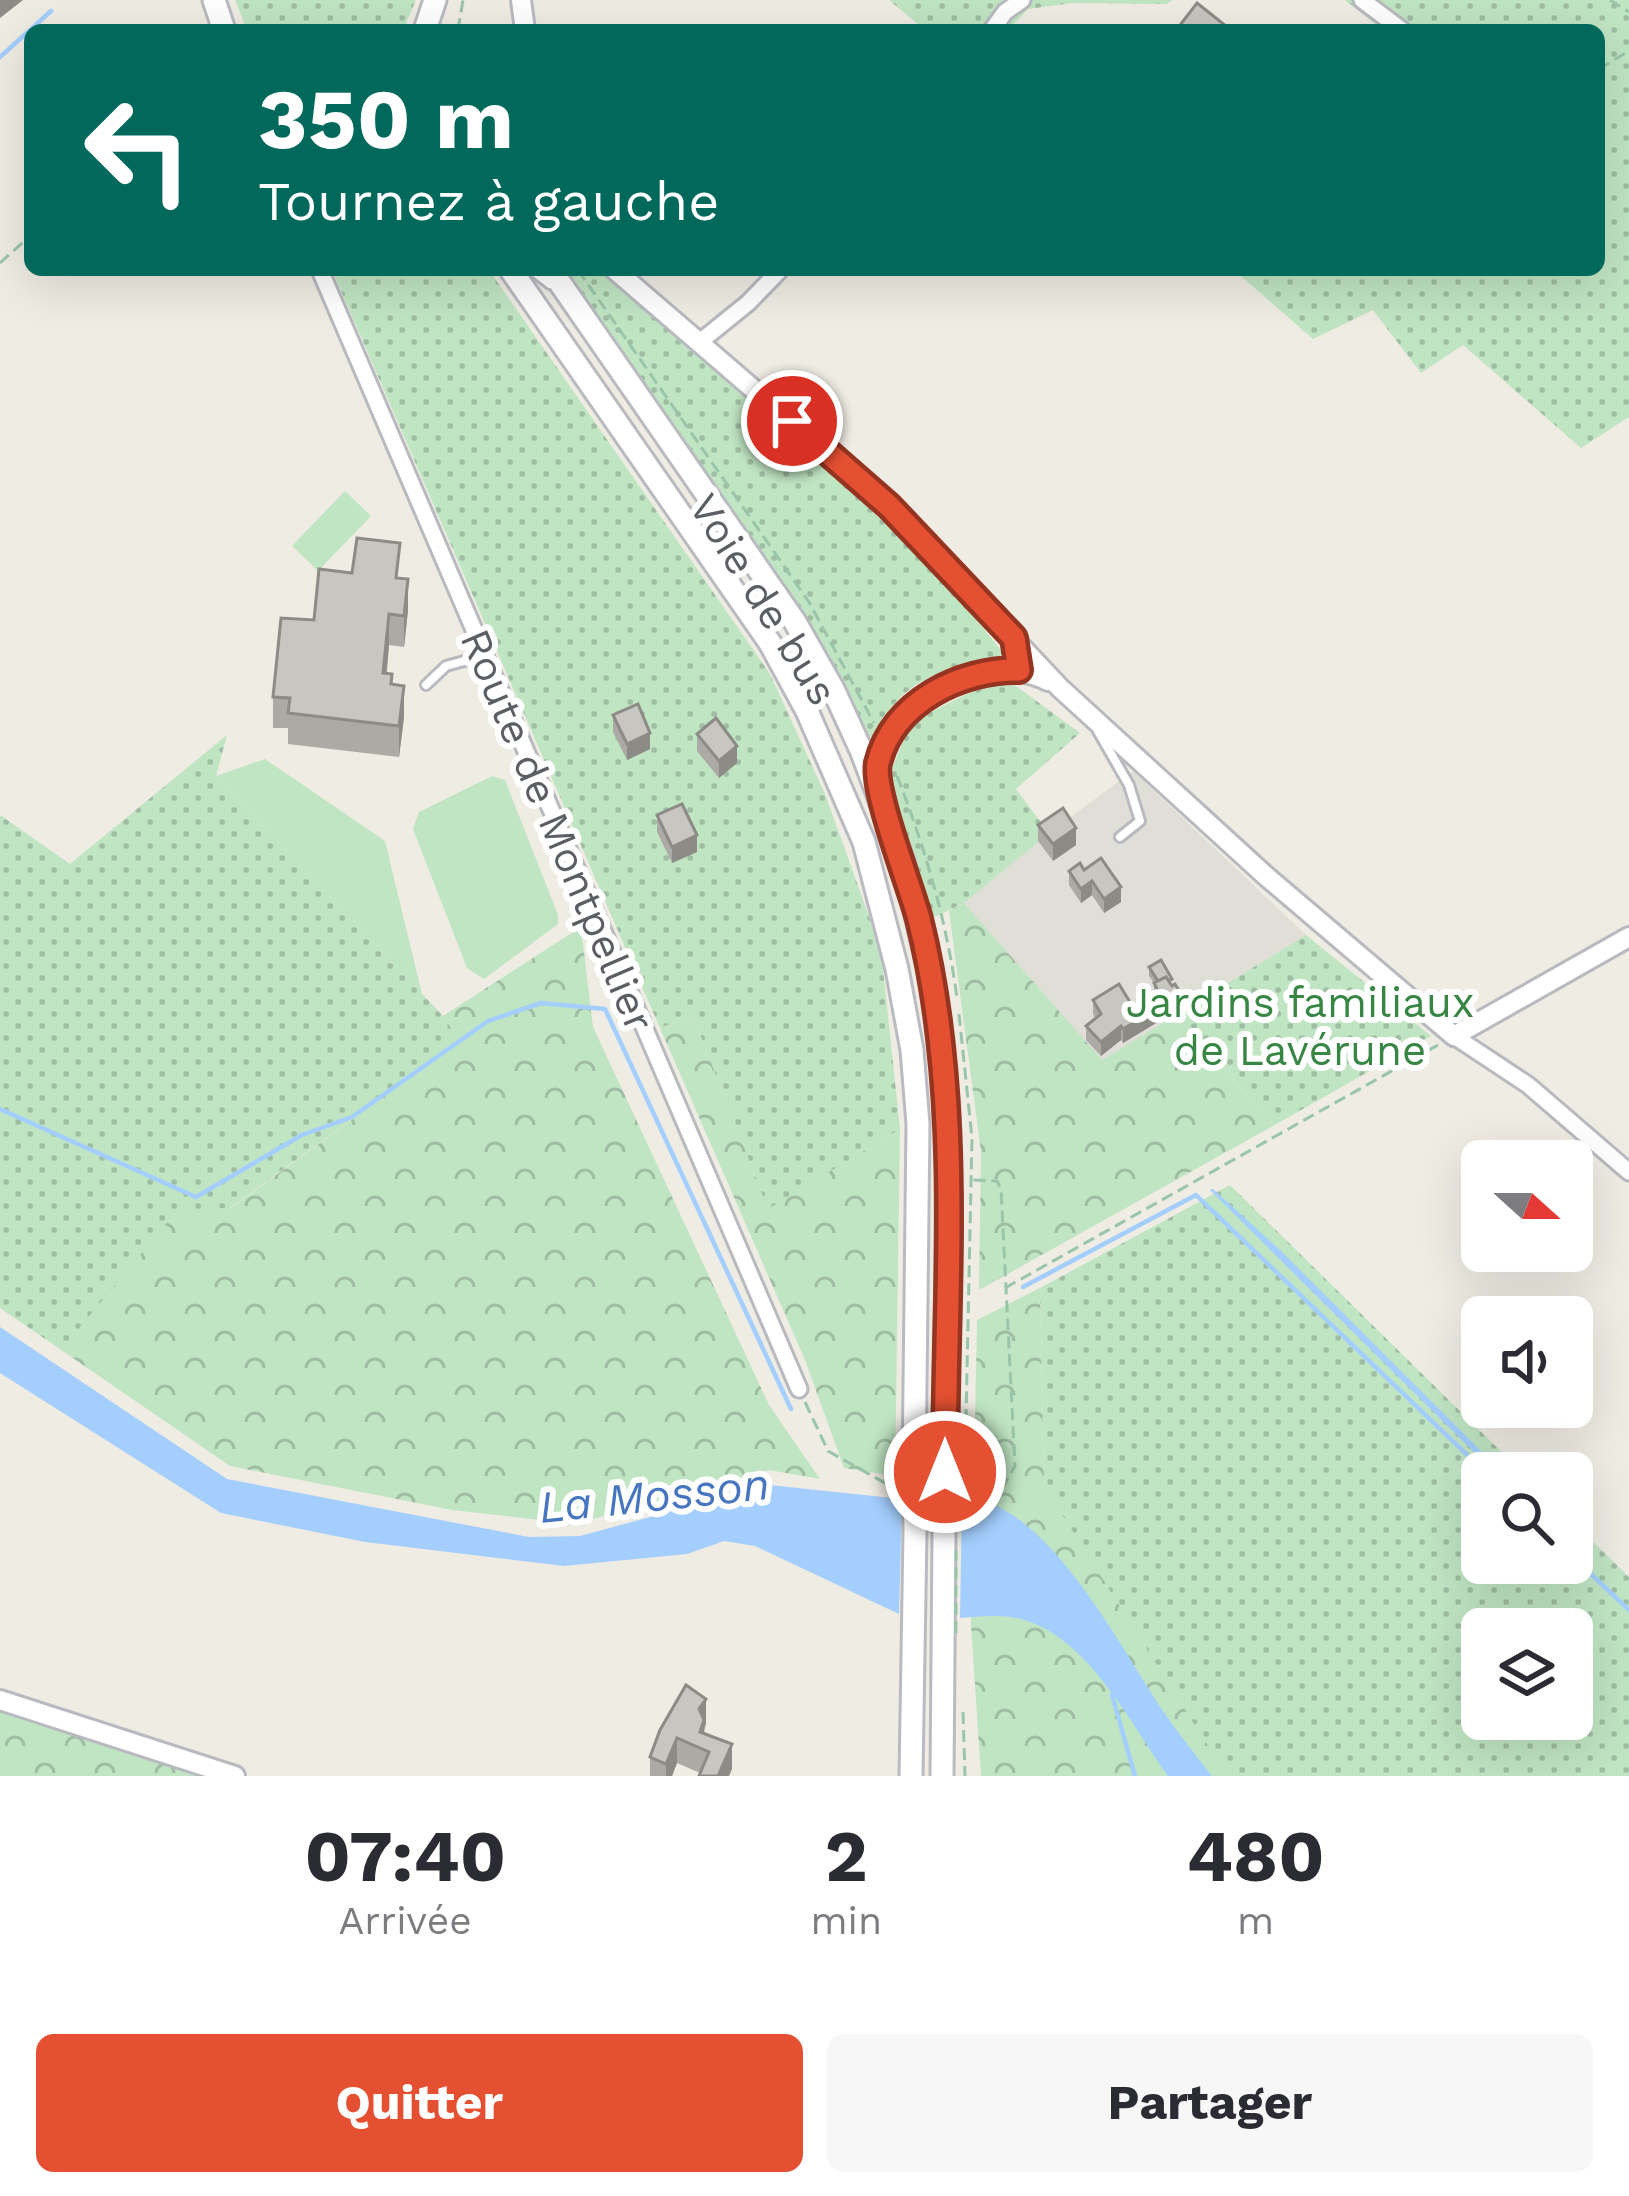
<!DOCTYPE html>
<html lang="fr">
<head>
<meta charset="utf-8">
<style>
	body { margin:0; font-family:"Work Sans",sans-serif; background:#f7f7f7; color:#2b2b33; height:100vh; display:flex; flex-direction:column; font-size:45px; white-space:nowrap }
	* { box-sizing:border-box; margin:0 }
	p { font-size:39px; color:#7c7c81 }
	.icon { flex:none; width:66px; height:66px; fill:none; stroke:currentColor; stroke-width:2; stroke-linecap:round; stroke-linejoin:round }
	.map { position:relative; height:1776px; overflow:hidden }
	.drawer { display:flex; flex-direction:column; background:#fff; flex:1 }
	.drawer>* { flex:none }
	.banner { position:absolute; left:24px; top:24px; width:1581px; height:252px; border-radius:18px; box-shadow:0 12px 48px #0002; background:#00695c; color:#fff; overflow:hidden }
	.needle { width:78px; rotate:111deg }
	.fabs { position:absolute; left:1461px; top:1140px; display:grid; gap:24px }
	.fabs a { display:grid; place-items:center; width:132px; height:132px; border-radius:18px; background:#fff; box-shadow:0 12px 48px #0002; font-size:60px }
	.pin { position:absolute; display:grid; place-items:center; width:102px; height:102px; color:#fff; margin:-51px; border:6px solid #fff; border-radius:50%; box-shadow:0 3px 12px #0007 }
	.me { position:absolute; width:132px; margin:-66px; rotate:0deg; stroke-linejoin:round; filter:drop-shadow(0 0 9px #0008) }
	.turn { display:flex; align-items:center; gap:42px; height:252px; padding:0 36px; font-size:54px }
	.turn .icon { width:156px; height:156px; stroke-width:2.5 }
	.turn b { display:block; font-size:84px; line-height:102px }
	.eta { display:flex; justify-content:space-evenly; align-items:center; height:204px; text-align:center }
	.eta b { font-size:72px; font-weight:700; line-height:84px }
	.primary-button { display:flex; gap:24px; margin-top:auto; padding:24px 36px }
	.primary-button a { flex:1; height:138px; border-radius:18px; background:#e55032; color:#fff; font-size:48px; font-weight:700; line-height:138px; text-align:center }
	.primary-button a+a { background:#f7f7f7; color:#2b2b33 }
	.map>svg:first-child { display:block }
	.industrial { fill:#dfded7 }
	.grass { fill:url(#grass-dots); fill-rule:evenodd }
	.forest { fill:url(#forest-crowns) }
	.pitch { fill:#c0e5c3 }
	.water { fill:#a4cefd }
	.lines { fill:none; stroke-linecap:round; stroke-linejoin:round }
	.stream { stroke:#a4cefd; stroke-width:4.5 }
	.service-casing { stroke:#b8babf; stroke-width:14 }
	.minor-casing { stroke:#b8babf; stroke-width:21 }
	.tertiary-casing { stroke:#b8babf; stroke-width:24 }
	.secondary-casing { stroke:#b9bbc1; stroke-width:27 }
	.path { stroke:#99c5aa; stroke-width:3; stroke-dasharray:12 6; stroke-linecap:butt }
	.service { stroke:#fff; stroke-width:8 }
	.minor { stroke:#fff; stroke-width:15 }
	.tertiary { stroke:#fff; stroke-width:18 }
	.secondary { stroke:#fff; stroke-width:21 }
	.secondary-bridge-casing { stroke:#b9bbc1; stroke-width:27; stroke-linecap:butt }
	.path-bridge { stroke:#99c5aa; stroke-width:3; stroke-dasharray:12 6; stroke-linecap:butt }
	.secondary-bridge { stroke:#fff; stroke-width:21 }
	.wall { fill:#acaaa5 }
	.shaded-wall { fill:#8c8b86 }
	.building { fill:#c8c6c0; stroke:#8c8b86; stroke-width:3 }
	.route-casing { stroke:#953420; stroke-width:30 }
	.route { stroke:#e55032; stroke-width:21 }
	.labels { text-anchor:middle; stroke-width:12; stroke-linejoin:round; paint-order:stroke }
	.street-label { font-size:42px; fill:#5b5e63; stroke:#fff }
	.park-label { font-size:42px; fill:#388643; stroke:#fff }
	.water-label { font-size:45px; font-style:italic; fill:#4776c0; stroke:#fff }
</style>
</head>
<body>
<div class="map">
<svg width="1629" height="1776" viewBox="0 0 1629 1776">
	<defs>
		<pattern id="grass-dots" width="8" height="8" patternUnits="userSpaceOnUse" patternTransform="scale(3)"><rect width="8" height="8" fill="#c0e5c3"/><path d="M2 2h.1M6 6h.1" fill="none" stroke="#9fbda2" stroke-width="1.8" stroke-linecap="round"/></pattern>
		<pattern id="forest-crowns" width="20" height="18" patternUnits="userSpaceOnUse" patternTransform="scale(3)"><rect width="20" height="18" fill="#c0e5c3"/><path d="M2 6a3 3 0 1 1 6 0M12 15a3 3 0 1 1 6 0" fill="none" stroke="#9fbda2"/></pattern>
	</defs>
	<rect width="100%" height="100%" fill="#eeece3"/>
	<polygon class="industrial" points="1133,771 1306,935 1102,1061 964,903 1038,841"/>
	<g class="grass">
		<polygon points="235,0 416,0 403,30 247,30"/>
		<polygon points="889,0 1173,0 1166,4 1072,3 1028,9 1008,30 925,30"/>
		<polygon points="1345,0 1629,0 1629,417 1581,448 1463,345 1421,373 1373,310 1313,339 1234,270 1599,270 1599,30 1383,30"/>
		<polygon points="332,270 489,270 770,674 825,794 881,950 900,1129 768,1210 693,1016 660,1028"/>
		<path d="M563 270H599L701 353 937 571 1004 654C935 683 913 664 871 739L825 648 778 577Z"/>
		<polygon points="987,684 1016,686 1080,733 1016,789 1049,833 964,903 928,920 888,778 911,722"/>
		<polygon points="227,735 216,776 443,1016 460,1041 230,1208 176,1213 70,1356 0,1308 0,815 70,864"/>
		<polygon points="1306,935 1431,1036 1273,1126 1176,1015"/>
		<path d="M1230 1185 1523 1473H1482V1563H1572V1521L1629 1577V1776H1227L1214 1761 1044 1486 1040 1288ZM1482 1629H1572V1719H1482Z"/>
	</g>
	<g class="forest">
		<polygon points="964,903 1102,1060 1176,1015 1273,1126 979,1290 981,1152 949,911"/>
		<polygon points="581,927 593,1027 769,1405 820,1479 769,1470 575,1524 452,1510 230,1466 70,1356 80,1327 176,1212 231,1208 460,1041 443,1016"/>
		<polygon points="693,1016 768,1209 900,1129 895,1476 844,1468 805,1360 660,1028"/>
		<polygon points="1040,1288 1044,1486 1227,1776 981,1776 971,1625 977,1320"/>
		<polygon points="0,1703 197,1776 0,1776"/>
	</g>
	<g class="pitch">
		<polygon points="345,491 371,516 318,571 292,546"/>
		<polygon points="265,759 385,841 422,994 216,776"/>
		<polygon points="492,776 505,780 558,915 558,924 484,979 467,968 413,829 419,812"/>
	</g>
	<g class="water">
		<polygon points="1213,1189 1280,1250 1503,1473 1495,1473 1210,1190"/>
		<polygon points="0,1327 227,1479 529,1537 580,1536 769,1485 902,1499 899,1614 755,1546 724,1541 687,1554 564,1566 365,1542 221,1513 0,1373"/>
		<path d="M962 1498C1044 1497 1120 1647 1161 1708 1177 1732 1195 1754 1212 1776H1168C1130 1723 1090 1641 1025 1620 1003 1614 982 1616 960 1618Z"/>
	</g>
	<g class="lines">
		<g class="stream">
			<polyline points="0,57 51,11"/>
			<polyline points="0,1109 196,1197 302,1135 352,1117 488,1021 541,1003 605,1009 791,1409"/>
			<polyline points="1023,1287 1196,1195 1486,1473"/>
			<polyline points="1572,1556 1629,1610"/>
			<polyline points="1112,1695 1135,1776"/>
		</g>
		<g class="service-casing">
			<g id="service">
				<polyline points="532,270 550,284"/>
				<polyline points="426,685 446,666 482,656"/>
				<polyline points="1098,731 1129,785 1140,821 1120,837"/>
			</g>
		</g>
		<g class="minor-casing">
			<g id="minor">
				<polyline points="1362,0 1402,30"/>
				<polyline points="992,30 1005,12 1022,0"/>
				<polyline points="320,270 799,1389"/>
				<polyline points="701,341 748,303 780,270"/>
				<polyline points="1454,1036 1528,1085 1629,1172"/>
			</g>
		</g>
		<g class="tertiary-casing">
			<g id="tertiary">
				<polyline points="521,0 525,30"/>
				<polyline points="615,270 889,506 1060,688 1267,877 1454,1036 1629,937"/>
				<path d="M876 784C878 762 883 741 896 723 928 681 1001 656 1048 681"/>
				<polyline points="0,1700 235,1776"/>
			</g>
		</g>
		<g class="secondary-casing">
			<g id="secondary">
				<polyline points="214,0 224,30"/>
				<polyline points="425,30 435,0"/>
				<polyline points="511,270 770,643 807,711 864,842 897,969 912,1050 918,1124 914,1472"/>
				<polyline points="551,270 795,622 833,689 861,750 904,864 937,1005 948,1120 945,1472"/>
				<polyline points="911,1776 915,1532"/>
				<polyline points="942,1776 944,1534"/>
			</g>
		</g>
		<g class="path">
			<polyline points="1610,0 1629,12"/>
			<polyline points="458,30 463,0"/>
			<polyline points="1599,69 1629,51"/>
			<polyline points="0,263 30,236"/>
			<polyline points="578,270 809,602 874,723"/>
			<path d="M897 776C925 848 947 922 957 998"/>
			<polyline points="959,1014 972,1138 966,1417"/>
			<polyline points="1005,1288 1438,1045"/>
			<polyline points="805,1402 828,1451 892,1487"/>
			<polyline points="964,1489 1004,1485 1015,1466 1001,1189 997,1181 973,1180"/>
			<polyline points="963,1712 965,1776"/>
		</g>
		<use href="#service" class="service"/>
		<use href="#minor" class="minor"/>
		<use href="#tertiary" class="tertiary"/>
		<use href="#secondary" class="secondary"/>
		<g class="secondary-bridge-casing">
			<g id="secondary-bridge">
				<polyline points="914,1472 915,1532"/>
				<polyline points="944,1534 945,1472"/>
			</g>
		</g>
		<polyline class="path-bridge" points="956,1633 956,1551"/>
		<use href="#secondary-bridge" class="secondary-bridge"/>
	</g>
	<g class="wall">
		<polygon points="400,578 408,610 404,647 389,645 387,673 404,717 399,757 288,744 288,728 273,728 273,697 314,620"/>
		<polygon points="613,715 650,749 627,760 613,732"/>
		<polygon points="697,734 737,763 719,778 697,751"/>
		<polygon points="657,815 697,852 672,863 657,832"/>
		<polygon points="1038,825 1076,845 1053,861 1038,841"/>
		<polygon points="1084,870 1121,902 1104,913 1092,895 1081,903 1069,885 1069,871"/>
		<polygon points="1149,967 1172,986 1181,1008 1123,1043 1121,1040 1101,1056 1086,1040 1086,1026 1095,1018 1093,1014 1093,1000 1133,1007 1154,996 1154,983 1149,976"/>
		<polygon points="706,1724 704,1733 732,1769 700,1773 677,1763 672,1776 650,1776 650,1757 660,1730"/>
	</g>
	<g class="shaded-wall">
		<polygon points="0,0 23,0 0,18"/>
		<polygon points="408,579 408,610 404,647 404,616"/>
		<polygon points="389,614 389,645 383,703 383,673"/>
		<polygon points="404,686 404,717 399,757 399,726"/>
		<polygon points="650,733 650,749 627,760 627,744"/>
		<polygon points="737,746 737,763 719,778 719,761"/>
		<polygon points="1076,828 1076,845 1053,861 1053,844"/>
		<polygon points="697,835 697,852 672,863 672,847"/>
		<polygon points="1092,881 1092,895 1081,903 1081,889"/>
		<polygon points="1121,887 1121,902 1104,913 1104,899"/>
		<polygon points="1181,994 1181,1008 1123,1043 1123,1029"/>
		<polygon points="1121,1026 1121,1040 1101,1056 1101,1042"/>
		<polygon points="706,1699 706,1724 704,1727 704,1745 700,1748 699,1709"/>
		<polygon points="677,1738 677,1763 672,1776 666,1776 666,1764"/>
		<polygon points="732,1744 732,1769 729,1776 718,1776"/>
	</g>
	<g class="building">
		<polygon points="1197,3 1231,30 1179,30 1177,29"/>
		<polygon points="357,538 400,543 396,578 408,579 404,616 389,614 383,673 392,674 391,684 404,686 399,726 288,713 290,698 273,697 281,618 314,620 319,569 352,573"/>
		<polygon points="638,704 650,733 627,744 613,715"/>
		<polygon points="716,718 737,746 719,761 697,734"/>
		<polygon points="682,804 697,835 672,847 657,815"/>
		<polygon points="1063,808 1076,828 1053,844 1038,825"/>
		<polygon points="1101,858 1121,887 1104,899 1092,881 1081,889 1069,871 1080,863 1084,870"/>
		<polygon points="1161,960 1172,979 1168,981 1166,977 1158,981 1149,967"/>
		<polygon points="1166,977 1172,986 1175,984 1181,994 1123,1029 1121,1026 1101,1042 1086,1026 1101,1014 1093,1000 1119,984 1133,1007 1159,993 1154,983"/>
		<polygon points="686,1685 706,1699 699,1709 704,1720 700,1732 732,1744 718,1776 699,1776 709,1752 677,1738 666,1764 650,1757 660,1730"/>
	</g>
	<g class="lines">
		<g class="route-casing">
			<path id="route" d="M792 421 889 506 1014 638 1019 670C961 669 893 702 878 763 872 789 910 885 919 919 964 1100 945 1287 945 1472"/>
		</g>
		<use href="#route" class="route"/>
	</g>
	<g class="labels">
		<g class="street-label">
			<text transform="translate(764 599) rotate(58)" y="15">Voie de bus</text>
			<text transform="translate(558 830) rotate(67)" y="15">Route de Montpellier</text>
		</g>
		<g class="park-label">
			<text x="1300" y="1017">Jardins familiaux<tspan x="1300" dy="48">de Lavérune</tspan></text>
		</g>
		<g class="water-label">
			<text transform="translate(654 1495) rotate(-6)" y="16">La Mosson</text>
		</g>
	</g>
</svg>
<div class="fabs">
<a><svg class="needle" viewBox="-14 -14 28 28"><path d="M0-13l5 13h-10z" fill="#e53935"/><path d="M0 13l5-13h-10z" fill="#7c7c81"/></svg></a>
<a><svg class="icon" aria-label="sound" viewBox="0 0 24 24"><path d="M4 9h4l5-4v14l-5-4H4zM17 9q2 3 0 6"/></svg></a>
<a><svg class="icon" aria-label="search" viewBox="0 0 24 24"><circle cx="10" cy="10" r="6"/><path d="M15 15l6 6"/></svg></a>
<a><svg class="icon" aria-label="layers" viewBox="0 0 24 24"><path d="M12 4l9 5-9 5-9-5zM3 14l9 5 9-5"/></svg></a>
</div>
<div class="pin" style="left:792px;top:421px;background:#d93025"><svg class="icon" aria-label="arrive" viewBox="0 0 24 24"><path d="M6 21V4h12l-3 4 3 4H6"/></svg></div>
<svg class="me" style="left:945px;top:1472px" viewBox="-20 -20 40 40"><circle r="17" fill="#e55032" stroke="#fff" stroke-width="3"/><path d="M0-11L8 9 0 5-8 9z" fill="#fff"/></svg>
<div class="banner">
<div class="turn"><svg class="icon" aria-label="left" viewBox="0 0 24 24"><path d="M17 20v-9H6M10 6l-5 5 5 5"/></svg><div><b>350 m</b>Tournez à gauche</div></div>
</div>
</div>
<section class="drawer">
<div class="eta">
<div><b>07:40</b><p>Arrivée</p></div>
<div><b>2</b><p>min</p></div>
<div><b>480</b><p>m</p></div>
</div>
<div class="primary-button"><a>Quitter</a><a>Partager</a></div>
</section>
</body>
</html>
